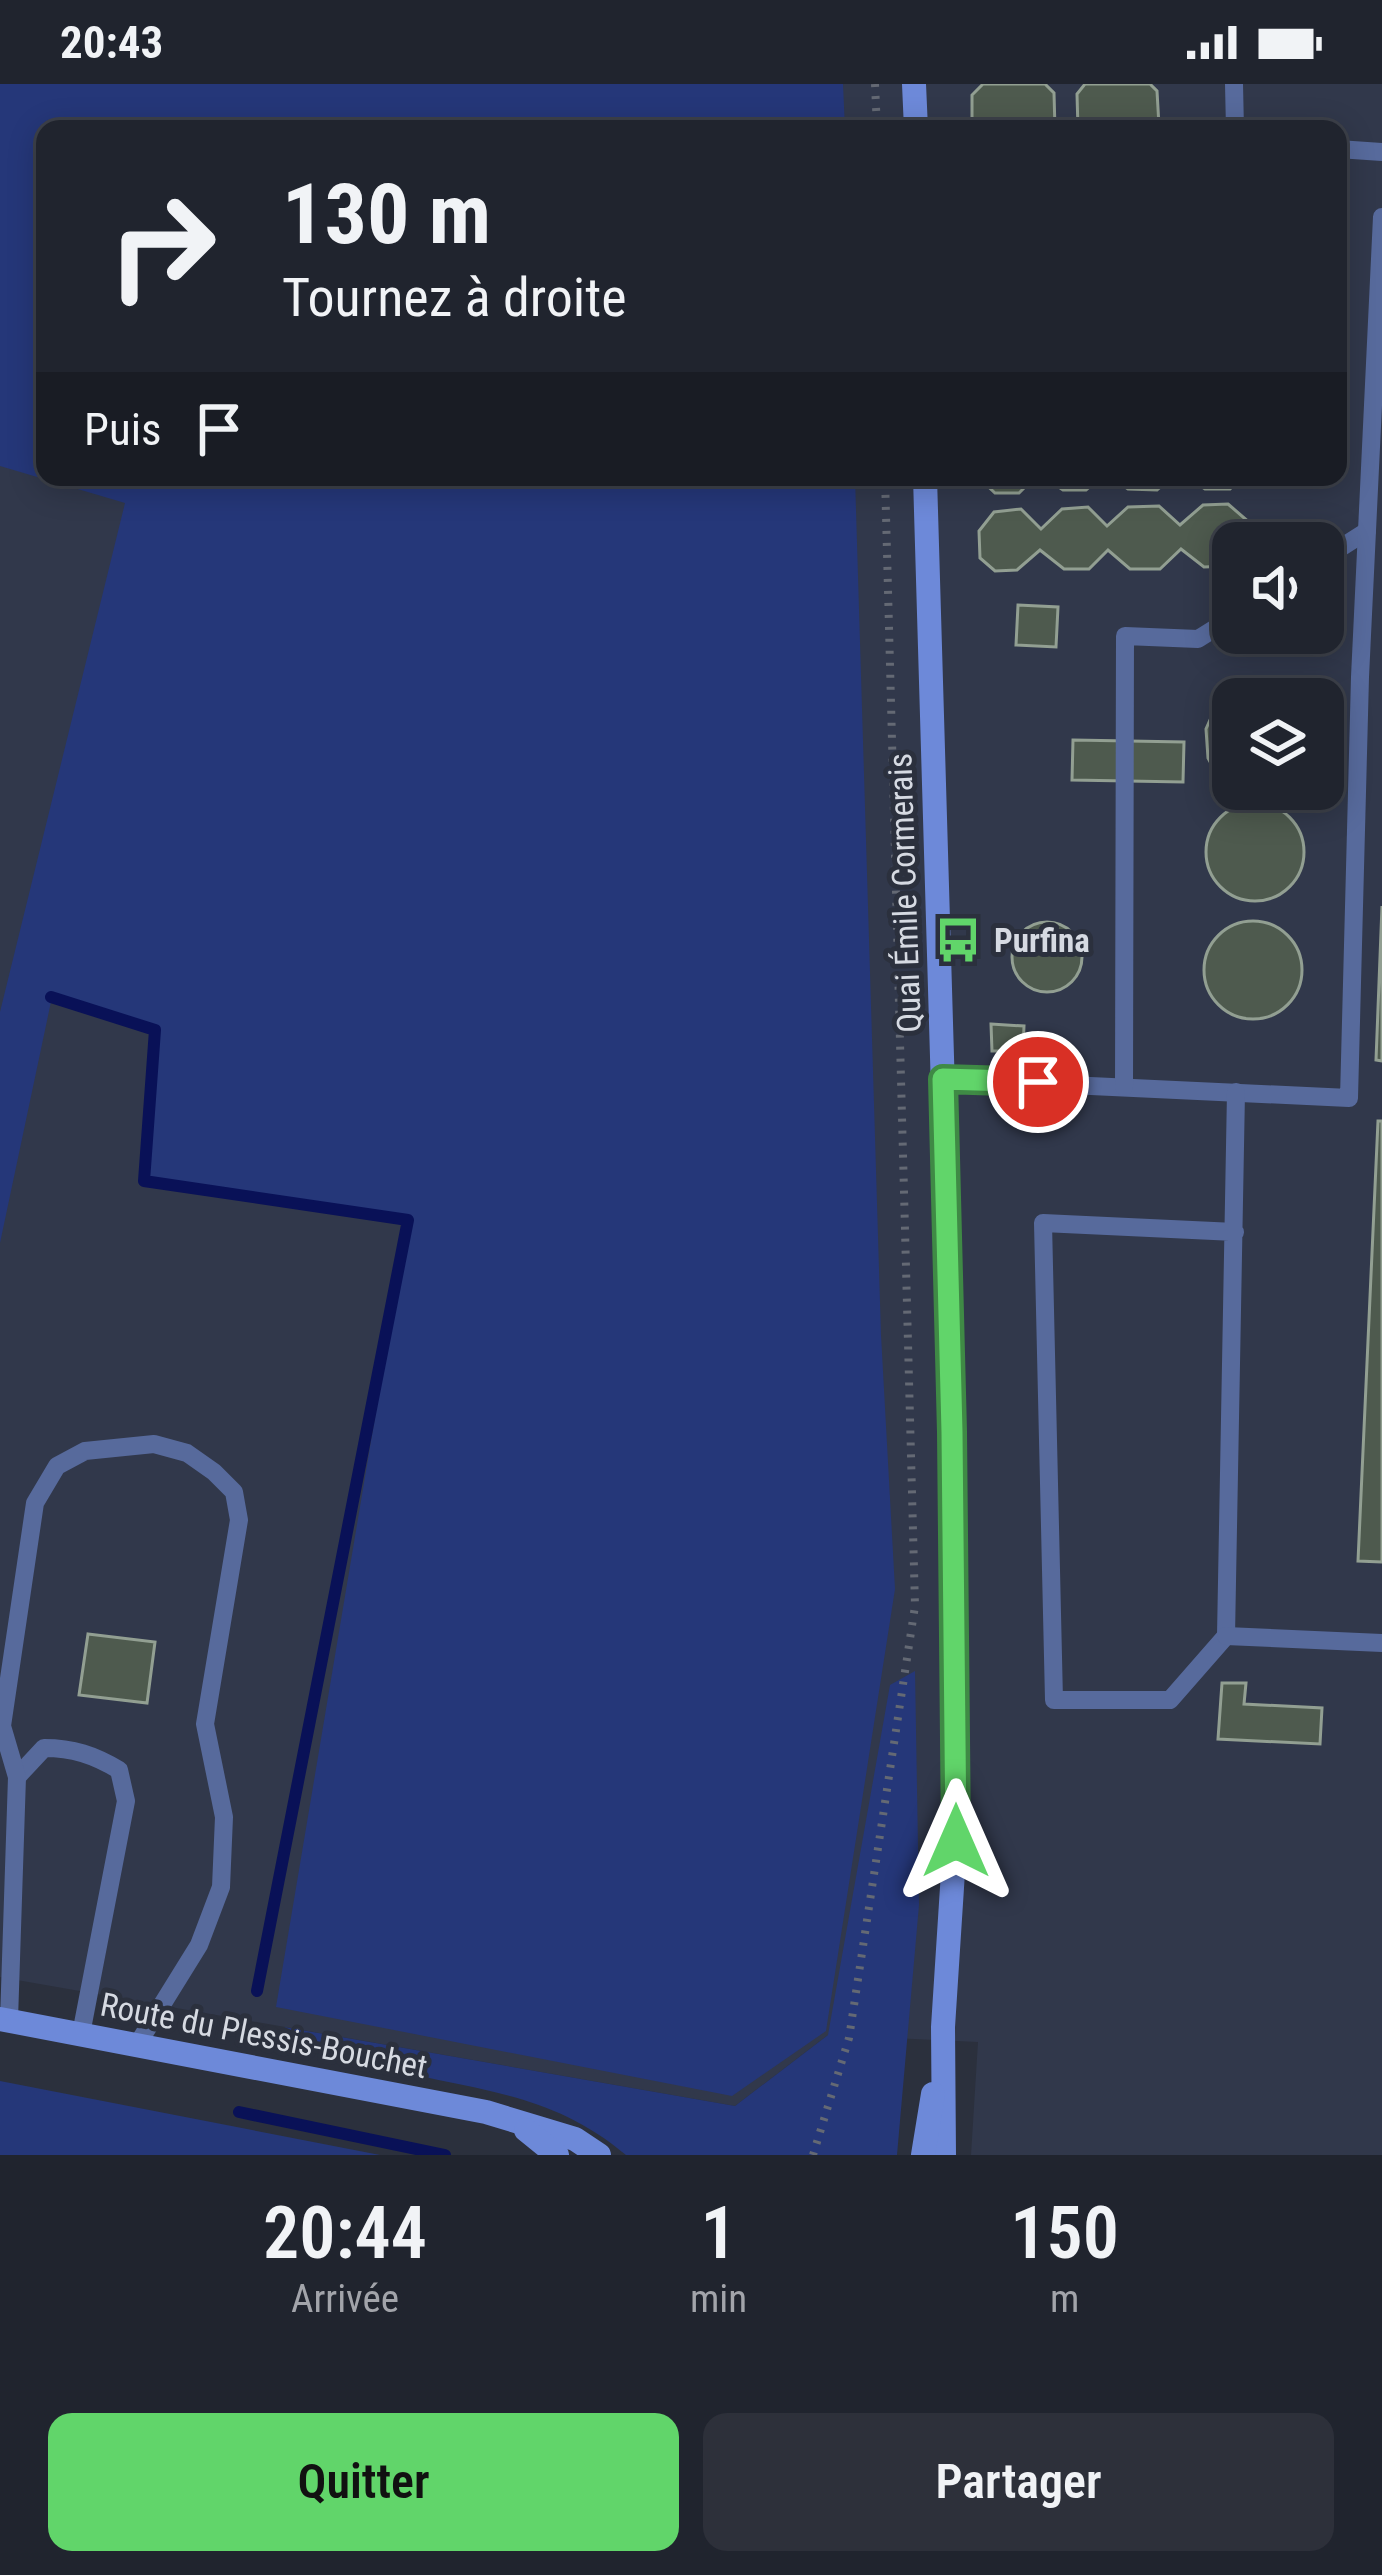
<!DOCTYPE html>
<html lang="fr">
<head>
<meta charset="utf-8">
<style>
	body { margin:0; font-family:"Roboto Condensed",sans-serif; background:#2d303a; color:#f1f3f6; height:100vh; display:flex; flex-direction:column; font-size:45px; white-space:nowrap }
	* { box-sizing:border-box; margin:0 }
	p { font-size:39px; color:#a2a4aa }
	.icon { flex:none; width:66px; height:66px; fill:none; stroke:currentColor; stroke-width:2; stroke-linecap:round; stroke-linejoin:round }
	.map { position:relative; height:2071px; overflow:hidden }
	.side { display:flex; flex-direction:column; background:#20242e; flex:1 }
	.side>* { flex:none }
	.top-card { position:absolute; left:36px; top:36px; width:1311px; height:366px; border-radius:24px; box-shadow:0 6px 30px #0003,0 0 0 3px #3d414a; background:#20242e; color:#f1f3f6; overflow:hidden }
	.buttons { position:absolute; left:1212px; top:438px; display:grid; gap:24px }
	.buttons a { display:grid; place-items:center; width:132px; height:132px; border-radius:24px; background:#20242e; box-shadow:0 6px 30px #0003,0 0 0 3px #3d414a; font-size:60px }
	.pin { position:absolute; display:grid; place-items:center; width:102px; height:102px; color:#fff; margin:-51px; border:6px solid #fff; border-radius:50%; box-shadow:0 3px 12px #0007 }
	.me { position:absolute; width:132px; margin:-66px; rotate:0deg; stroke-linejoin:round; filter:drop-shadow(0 0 9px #0008) }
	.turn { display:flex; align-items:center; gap:42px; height:252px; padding:0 48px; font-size:54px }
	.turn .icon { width:156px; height:156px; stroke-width:2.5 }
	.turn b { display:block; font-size:84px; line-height:102px }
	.then { display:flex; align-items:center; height:114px; padding:0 48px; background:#0003; gap:24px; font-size:45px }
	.eta { display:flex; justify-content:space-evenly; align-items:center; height:204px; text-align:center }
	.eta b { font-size:72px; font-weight:600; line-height:84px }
	.primary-button { display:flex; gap:24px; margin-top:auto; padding:24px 48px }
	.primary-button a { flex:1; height:138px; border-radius:24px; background:#61d56a; color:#111; font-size:48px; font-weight:600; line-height:138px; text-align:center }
	.primary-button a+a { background:#2d303a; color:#f1f3f6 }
	.status { display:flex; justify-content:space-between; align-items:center; height:84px; padding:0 60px; background:#20242e; direction:ltr }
	.status svg { height:33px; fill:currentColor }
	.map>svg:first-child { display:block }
	.built { fill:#31384b; fill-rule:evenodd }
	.green { fill:#253779 }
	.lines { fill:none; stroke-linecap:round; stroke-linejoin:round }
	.stream { stroke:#091157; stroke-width:12 }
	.building { fill:#4e5a4e; stroke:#929f92; stroke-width:3 }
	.path { stroke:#646974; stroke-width:8; stroke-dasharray:3 9; stroke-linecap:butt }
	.lane { stroke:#576a9c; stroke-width:18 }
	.secondary { stroke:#6d89d9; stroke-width:24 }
	.route-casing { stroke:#3f8a45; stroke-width:30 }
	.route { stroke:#61d56a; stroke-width:21 }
	.labels { text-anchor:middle; stroke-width:10; stroke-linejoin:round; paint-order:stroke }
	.street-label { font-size:33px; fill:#d6dae2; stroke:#2b303d }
	.poi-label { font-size:33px; font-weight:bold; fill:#d6dae2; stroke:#2b303d; text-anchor:start }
</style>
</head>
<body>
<div class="status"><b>20:43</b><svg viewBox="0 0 49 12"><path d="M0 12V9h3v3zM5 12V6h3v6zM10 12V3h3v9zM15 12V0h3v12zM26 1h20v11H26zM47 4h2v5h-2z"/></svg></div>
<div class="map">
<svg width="1382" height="2071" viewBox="0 0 1382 2071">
	<rect width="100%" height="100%" fill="#2b303d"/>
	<path class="built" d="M0 0H1382V2071H971L978 1958 828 1951 735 2022 0 1893ZM45 45H1338V393H45ZM1233 459H1323V549H1233ZM1233 615H1323V705H1233Z"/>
	<g class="green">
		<polygon points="0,0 843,0 845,45 45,45 45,393 855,393 881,1251 895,1505 826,1947 732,2012 276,1923 408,1137 144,1097 154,947 52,913 0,1159 0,928 125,419 0,382"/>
		<path d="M915 1587 919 1821 897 2071H626C542 2000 458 2008 360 1976 335 1968 309 1954 284 1943L735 2022 828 1951 890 1601Z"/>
		<polygon points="0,1997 380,2071 0,2071"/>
	</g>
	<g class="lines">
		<g class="stream">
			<polyline points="51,913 155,946 144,1097 408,1136 257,1907"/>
			<polyline points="239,2028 445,2071"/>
		</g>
	</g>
	<g class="building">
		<polygon points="983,0 1045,0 1054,9 1055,45 972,45 972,11"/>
		<polygon points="1085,0 1150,0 1157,7 1159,42 1156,45 1078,45 1077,10"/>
		<polygon points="978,393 1035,393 1019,409 995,409"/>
		<polygon points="1044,393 1101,393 1086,406 1063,406"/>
		<polygon points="1111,393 1172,393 1157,406 1128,405"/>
		<polygon points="1187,393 1241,393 1230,405 1205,405"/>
		<polygon points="1228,420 1250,439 1250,459 1233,459 1230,482 1204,483 1181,465 1160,485 1130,485 1108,466 1089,485 1064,485 1040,466 1017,486 995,487 980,474 979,447 994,428 1021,425 1041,445 1062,425 1088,423 1107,442 1128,423 1159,422 1180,441 1203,421"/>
		<polygon points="1018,521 1058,523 1056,563 1016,561"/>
		<polygon points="1257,608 1278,615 1233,615 1233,701 1215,687 1208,674 1206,645 1213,629 1225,617 1240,610"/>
		<polygon points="1073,656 1184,658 1183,698 1072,696"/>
		<circle cx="1255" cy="768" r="49"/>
		<polygon points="1382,822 1382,977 1376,976"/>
		<circle cx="1253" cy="886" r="49"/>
		<circle cx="1047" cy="873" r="35"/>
		<polygon points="991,940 1024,942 1023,967 992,967"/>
		<polygon points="1378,1037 1382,1037 1382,1478 1358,1477"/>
		<polygon points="88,1550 155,1558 147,1619 79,1611"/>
		<polygon points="1222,1599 1246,1599 1244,1620 1322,1624 1320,1660 1218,1655"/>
	</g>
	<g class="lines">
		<g class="path">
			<polyline points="875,0 877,45"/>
			<polyline points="813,2071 849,1954 915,1522 885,393"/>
		</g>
		<g class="lane">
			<polyline points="1234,0 1235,45"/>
			<polyline points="1338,65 1382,68"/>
			<polyline points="1323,475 1367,447"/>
			<polyline points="943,995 1349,1014 1360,593 1382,133"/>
			<polyline points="1124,1003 1125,552 1198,555 1233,533"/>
			<polyline points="1235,1148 1043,1139 1054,1616 1170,1616 1226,1552 1236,1008"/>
			<polyline points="1226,1552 1382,1559"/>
			<path d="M17 1693 44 1664C73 1664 94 1671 119 1686L126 1717 81 1950"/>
			<polyline points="9,1936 17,1693 2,1642 35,1419 57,1382 85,1367 154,1360 187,1369 214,1388 234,1408 239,1436 205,1640 224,1733 221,1803 199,1861 137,1961"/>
		</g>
		<g class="secondary">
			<polyline points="914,0 916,45"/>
			<polyline points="925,393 953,1348 955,1757 943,1943 944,2071"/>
			<polyline points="0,1935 486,2028 575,2055 599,2071"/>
			<polyline points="526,2046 557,2071"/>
			<polyline points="923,2071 933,2010"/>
		</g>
	</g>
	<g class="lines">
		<g class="route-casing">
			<polyline id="route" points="956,1757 952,1348 943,995 1038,998"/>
		</g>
		<use href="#route" class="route"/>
	</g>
	<defs>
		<g id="bus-bare" transform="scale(3.6)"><path d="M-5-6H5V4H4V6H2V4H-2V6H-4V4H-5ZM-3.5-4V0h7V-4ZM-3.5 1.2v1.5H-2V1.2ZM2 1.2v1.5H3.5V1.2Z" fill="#61d56a" stroke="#2b303d" stroke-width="2.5" paint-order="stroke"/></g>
	</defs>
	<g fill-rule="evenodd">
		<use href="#bus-bare" x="958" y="856"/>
	</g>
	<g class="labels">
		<g class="street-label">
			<text transform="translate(904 809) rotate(-92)" y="12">Quai Émile Cormerais</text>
			<text transform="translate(264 1951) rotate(11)" y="12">Route du Plessis-Bouchet</text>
		</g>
		<g class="poi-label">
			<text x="994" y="868">Purfina</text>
		</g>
	</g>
</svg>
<div class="buttons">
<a><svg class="icon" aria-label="sound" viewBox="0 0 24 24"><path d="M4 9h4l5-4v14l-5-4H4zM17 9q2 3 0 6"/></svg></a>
<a><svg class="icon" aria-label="layers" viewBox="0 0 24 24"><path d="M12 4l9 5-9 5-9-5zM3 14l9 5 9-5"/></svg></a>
</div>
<div class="pin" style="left:1038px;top:998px;background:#d93025"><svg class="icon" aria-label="arrive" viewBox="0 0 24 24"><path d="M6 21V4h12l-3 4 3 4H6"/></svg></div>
<svg class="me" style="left:956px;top:1757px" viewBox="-20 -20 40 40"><path d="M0-17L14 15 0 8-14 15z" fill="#61d56a" stroke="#fff" stroke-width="4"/></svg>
<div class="top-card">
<div class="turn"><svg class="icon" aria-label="right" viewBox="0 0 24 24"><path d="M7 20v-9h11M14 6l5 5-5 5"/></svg><div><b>130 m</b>Tournez à droite</div></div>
<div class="then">Puis<svg class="icon" aria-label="arrive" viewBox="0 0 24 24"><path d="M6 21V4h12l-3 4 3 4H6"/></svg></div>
</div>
</div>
<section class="side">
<div class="eta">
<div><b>20:44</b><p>Arrivée</p></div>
<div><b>1</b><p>min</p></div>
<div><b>150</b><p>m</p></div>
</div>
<div class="primary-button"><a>Quitter</a><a>Partager</a></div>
</section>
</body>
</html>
